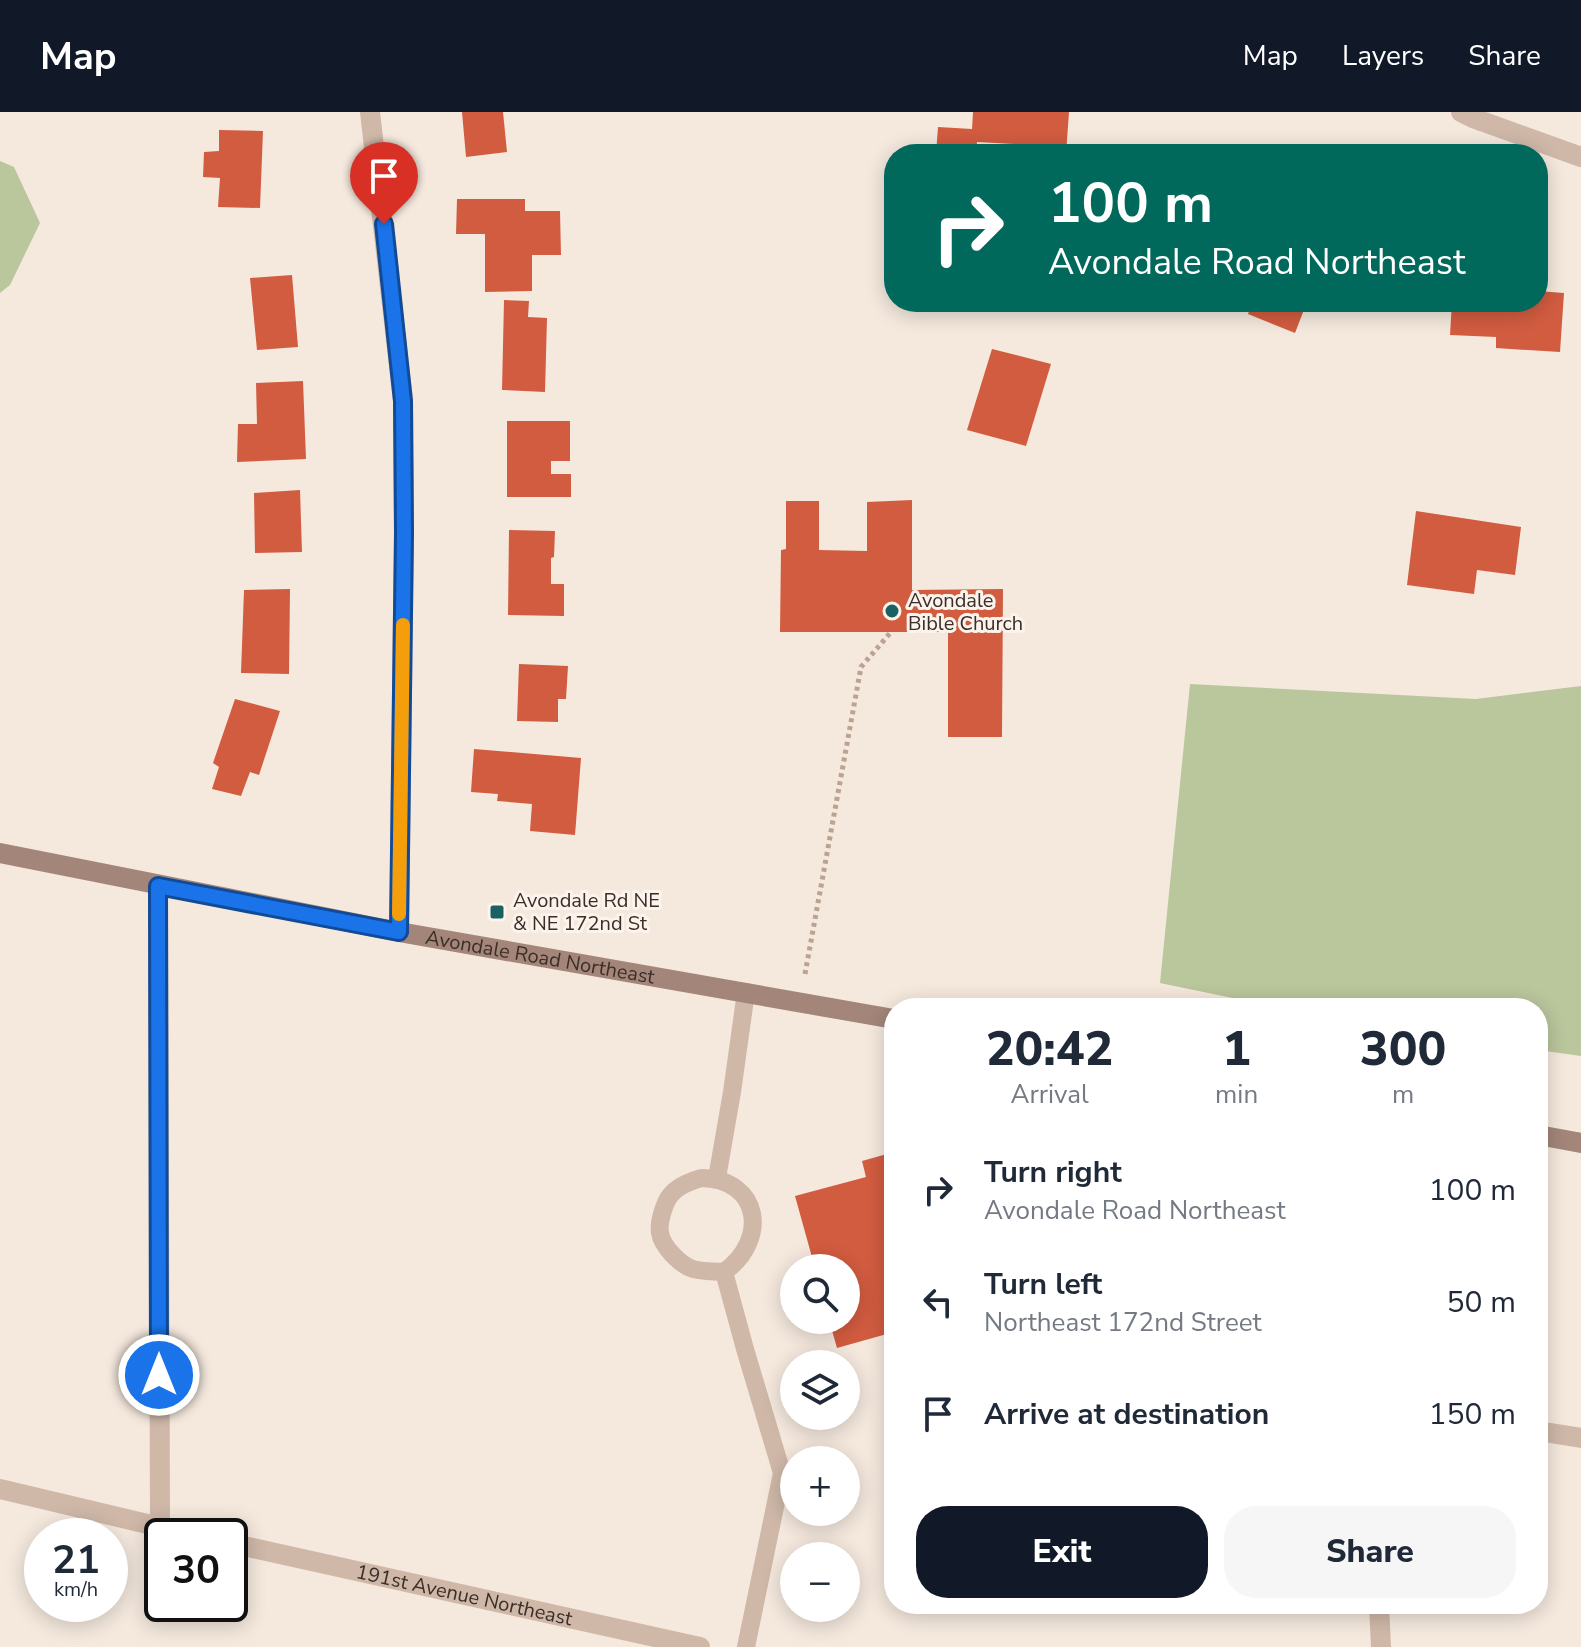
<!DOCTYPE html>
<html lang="en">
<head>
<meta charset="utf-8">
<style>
	body { margin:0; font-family:"Nunito Sans",sans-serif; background:#f6f6f7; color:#1f2937; height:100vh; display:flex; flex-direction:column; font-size:30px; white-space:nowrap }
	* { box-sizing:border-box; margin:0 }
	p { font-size:26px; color:#747a83 }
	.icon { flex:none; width:44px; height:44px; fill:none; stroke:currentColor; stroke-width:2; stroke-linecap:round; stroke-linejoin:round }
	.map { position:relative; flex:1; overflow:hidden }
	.side { position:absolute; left:884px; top:886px; width:664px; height:616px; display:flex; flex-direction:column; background:#fff; border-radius:32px; box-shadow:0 4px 20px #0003 }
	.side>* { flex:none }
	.hud { position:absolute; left:884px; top:32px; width:664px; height:168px; border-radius:32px; box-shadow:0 4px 20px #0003; background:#00695c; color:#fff; overflow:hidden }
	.buttons { position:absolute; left:780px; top:1142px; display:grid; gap:16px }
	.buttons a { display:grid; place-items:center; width:80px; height:80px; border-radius:50%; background:#fff; box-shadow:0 4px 20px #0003; font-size:40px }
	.speed { position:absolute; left:24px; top:1406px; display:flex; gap:16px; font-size:40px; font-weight:700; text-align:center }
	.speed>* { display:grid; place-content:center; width:104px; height:104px; border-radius:50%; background:#fff; box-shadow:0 4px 20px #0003; line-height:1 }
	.speed small { font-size:20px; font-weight:400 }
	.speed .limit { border:4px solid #111; border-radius:12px; background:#fff; color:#111 }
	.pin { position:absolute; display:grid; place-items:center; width:68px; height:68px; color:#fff; margin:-82px -34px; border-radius:50% 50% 50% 0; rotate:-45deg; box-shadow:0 0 8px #0007 }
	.pin .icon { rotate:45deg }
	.me { position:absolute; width:88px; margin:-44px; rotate:0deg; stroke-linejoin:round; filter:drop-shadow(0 0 6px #0008) }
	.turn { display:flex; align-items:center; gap:28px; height:168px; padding:0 32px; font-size:36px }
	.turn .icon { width:104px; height:104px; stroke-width:2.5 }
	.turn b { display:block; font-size:56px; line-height:68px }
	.eta { display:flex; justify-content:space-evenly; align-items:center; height:136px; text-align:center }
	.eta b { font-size:48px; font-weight:800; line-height:56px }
	.cta { display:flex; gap:16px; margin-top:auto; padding:16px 32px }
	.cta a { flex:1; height:92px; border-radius:32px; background:#111827; color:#fff; font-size:32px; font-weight:800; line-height:92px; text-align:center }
	.cta a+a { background:#f6f6f7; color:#1f2937 }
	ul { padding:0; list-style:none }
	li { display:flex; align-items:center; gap:24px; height:112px; padding:0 32px }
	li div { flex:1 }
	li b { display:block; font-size:30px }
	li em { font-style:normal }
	header { display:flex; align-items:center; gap:48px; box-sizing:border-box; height:112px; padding:0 40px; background:#111827; color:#fff }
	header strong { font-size:38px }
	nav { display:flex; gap:44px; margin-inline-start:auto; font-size:28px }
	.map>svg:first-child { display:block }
	.green { fill:#bac69c }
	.building { fill:#d25c40 }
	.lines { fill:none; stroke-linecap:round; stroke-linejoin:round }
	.path { stroke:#bba292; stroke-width:5; stroke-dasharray:4 4; stroke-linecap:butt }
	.service { stroke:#cfb8a8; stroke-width:18 }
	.minor { stroke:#cfb8a8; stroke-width:20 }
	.secondary { stroke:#a38679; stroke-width:20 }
	.route-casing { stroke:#114b97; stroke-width:20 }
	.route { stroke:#1a73e8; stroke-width:14 }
	.slow { stroke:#f59e0b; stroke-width:14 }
	.poi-dot { fill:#1a6162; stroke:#fcf4ec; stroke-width:3 }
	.labels { text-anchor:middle; stroke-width:6; stroke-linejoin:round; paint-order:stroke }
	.poi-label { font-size:20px; fill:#3b2e29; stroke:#fcf4ec; text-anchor:start }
	.street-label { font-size:20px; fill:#3b2e29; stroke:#fcf4ec }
</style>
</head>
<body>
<header>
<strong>Map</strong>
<nav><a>Map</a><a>Layers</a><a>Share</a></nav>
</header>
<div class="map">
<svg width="1581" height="1535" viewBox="0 0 1581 1535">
	<rect width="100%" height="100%" fill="#f5e9de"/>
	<g class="green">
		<polygon points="0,49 14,55 40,111 10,173 0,181"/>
		<polygon points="1190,572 1476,587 1581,574 1581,944 1538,938 1538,896 1280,896 1160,871"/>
	</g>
	<g class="building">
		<polygon points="462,0 503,0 507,40 466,45"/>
		<polygon points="973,0 1069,0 1066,42 1030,42 1031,33 977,30 976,42 936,42 938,15 972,17"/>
		<polygon points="219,18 263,19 260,96 218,95 220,66 203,65 204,40 219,39"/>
		<polygon points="457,87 525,87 525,99 560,99 561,143 532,143 532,179 485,180 485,122 456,122"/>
		<polygon points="292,163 298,235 257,238 250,166"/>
		<polygon points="1538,179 1564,181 1560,240 1496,236 1496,225 1450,223 1452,190 1538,190"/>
		<polygon points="504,188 529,189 528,205 547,206 545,280 502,278"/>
		<polygon points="1235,190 1307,190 1295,221 1248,202 1250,196"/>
		<polygon points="992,237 1051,252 1026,334 967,318"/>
		<polygon points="303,269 306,347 237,350 238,312 257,312 256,271"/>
		<polygon points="507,309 570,309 570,349 551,349 551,362 571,362 571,385 507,385"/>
		<polygon points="300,378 302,440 255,441 254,381"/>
		<polygon points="912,388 912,478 1003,477 1002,625 948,625 948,520 780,520 781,438 786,437 786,389 819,389 819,438 867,439 867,390"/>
		<polygon points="1416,399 1521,415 1515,463 1477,458 1474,482 1407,473"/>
		<polygon points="509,418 555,419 554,445 551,446 551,472 564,472 564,504 508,503"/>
		<polygon points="290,477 289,562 241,561 244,478"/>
		<polygon points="519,552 568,554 566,587 558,587 558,610 517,609"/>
		<polygon points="235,587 280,599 259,663 250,660 241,684 212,677 219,655 213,651"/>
		<polygon points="474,637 581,646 575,723 530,719 532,692 497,689 498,682 471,680"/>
		<polygon points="894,1040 894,1220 837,1236 829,1208 846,1208 846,1156 815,1156 795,1084 866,1065 862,1049"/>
	</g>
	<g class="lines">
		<polyline class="path" points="805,862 861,555 891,520"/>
		<g class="service">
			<path d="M701 1066C761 1067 769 1128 724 1160 714 1159 703 1160 693 1157 680 1153 662 1134 660 1121 658 1111 664 1093 669 1085 677 1074 689 1070 701 1066Z"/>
			<polyline points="717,1066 732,980 746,880"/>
			<polyline points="724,1160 745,1237 782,1361 746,1535"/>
		</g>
		<g class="minor">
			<polyline points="370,0 403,289 404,421 399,820"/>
			<polyline points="1461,0 1473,6 1581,45"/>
			<polyline points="158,774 160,1416"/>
			<polyline points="1538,1319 1581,1326"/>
			<polyline points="0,1377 198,1424"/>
			<path id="s1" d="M230 1431 700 1535"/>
			<polyline points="1379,1492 1381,1535"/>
		</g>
		<g class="secondary">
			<path id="s2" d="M0 741 399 820 894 907"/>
			<polyline points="1538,1023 1581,1031"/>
		</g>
	</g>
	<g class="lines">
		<g class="route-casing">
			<polyline id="route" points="159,1263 158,774 399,820 404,421 403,289 384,112"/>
		</g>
		<use href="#route" class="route"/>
		<polyline class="slow" points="399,802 403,513"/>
	</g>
	<g class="poi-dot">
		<circle cx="892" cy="499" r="8"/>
		<rect x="489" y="792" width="16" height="16" rx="4"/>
	</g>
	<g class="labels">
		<g class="poi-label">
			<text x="908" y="495">Avondale<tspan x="908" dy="23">Bible Church</tspan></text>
			<text x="513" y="795">Avondale Rd NE<tspan x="513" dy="23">&amp; NE 172nd St</tspan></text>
		</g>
		<g class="street-label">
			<text dy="7" stroke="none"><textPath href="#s2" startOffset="550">Avondale Road Northeast</textPath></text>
			<text dy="7" stroke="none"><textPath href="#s1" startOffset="240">191st Avenue Northeast</textPath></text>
		</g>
	</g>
</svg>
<div class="buttons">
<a><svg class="icon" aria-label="search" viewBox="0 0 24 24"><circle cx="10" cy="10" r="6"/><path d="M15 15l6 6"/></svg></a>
<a><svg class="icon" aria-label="layers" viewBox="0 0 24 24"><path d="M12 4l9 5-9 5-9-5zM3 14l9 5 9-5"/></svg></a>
<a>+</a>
<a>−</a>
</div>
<div class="speed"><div>21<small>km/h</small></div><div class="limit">30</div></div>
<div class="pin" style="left:384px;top:112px;background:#d93025"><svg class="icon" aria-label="arrive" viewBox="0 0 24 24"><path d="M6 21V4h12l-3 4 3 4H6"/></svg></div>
<svg class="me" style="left:159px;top:1263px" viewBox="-20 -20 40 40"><circle r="17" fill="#1a73e8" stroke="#fff" stroke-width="3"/><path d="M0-11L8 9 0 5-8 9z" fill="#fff"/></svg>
<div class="hud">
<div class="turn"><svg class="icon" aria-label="right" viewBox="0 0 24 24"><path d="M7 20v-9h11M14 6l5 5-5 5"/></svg><div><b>100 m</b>Avondale Road Northeast</div></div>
</div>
<section class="side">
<div class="eta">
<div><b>20:42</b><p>Arrival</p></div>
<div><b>1</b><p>min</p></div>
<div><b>300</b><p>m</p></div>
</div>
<ul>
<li><svg class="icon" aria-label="right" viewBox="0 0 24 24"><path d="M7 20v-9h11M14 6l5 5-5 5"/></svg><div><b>Turn right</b><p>Avondale Road Northeast</p></div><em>100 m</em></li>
<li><svg class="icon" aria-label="left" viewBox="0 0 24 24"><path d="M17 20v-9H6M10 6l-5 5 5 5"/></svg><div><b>Turn left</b><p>Northeast 172nd Street</p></div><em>50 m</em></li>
<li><svg class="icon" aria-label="arrive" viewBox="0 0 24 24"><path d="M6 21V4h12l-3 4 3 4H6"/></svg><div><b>Arrive at destination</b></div><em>150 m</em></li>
</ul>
<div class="cta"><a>Exit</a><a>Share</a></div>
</section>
</div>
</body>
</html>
